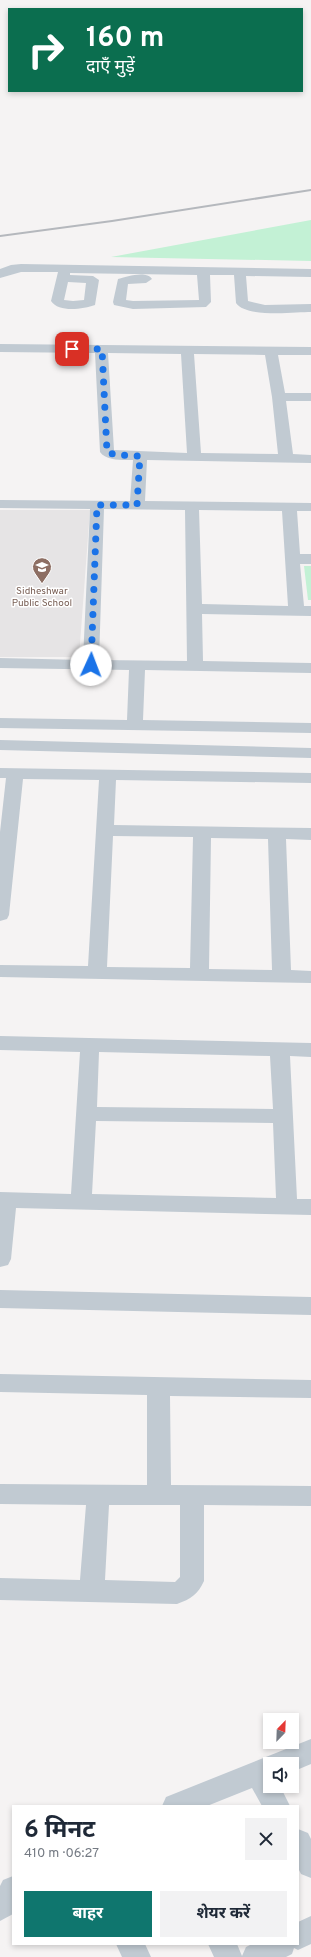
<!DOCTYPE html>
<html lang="hi">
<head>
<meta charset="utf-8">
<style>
	body { margin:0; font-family:Overpass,"Noto Sans Devanagari",sans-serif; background:#f2f2f3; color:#1f2937; height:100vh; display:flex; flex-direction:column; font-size:15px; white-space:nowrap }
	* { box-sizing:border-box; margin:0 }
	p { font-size:13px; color:#747a83 }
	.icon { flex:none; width:22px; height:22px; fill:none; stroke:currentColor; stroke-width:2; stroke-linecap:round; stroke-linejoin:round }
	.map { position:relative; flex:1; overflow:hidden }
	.panel { position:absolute; left:12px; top:1805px; width:287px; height:140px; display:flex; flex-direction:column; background:#fff; border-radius:0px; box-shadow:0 2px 6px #0003 }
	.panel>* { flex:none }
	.top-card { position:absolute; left:8px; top:8px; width:295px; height:84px; border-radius:0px; box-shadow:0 2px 6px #0003; background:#0b6e4f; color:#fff; overflow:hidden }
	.needle { width:26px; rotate:23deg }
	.tools { position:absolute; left:263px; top:1713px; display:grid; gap:8px }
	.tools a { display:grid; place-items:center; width:36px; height:36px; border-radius:0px; background:#fff; box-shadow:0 2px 6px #0003; font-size:20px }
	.pin { position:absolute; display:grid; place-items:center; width:34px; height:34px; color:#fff; margin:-17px; border-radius:8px; box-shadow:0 2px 6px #0006 }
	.me { position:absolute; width:44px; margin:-22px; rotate:2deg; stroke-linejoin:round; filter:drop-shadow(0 0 3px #0008) }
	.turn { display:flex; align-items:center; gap:14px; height:84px; padding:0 12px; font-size:18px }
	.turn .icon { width:52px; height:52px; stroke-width:2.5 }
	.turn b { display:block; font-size:28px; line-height:34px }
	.round { display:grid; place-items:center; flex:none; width:42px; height:42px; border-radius:0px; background:#f2f2f3 }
	.overview { display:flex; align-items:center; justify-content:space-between; height:68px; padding:0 12px }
	h1 { font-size:24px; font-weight:700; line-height:30px }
	.cta { display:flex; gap:8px; margin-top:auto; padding:8px 12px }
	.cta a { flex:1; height:46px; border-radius:0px; background:#0f766e; color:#fff; font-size:16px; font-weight:700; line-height:46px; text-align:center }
	.cta a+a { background:#f2f2f3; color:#1f2937 }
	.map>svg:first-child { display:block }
	.education { fill:#e6e4e5 }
	.green { fill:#c3f1d5 }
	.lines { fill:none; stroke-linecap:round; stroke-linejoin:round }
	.minor { fill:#c1cad2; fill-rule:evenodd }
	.rail { stroke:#b5b8bd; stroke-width:2 }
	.route { stroke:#1a73e8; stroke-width:7; stroke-dasharray:0 12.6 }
	.labels { text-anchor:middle; stroke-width:3; stroke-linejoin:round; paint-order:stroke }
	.far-education-label { font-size:10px; fill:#785e54; stroke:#fff }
</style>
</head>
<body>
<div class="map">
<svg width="311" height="1957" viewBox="0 0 311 1957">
	<rect width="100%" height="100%" fill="#f5f3f3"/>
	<polygon class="education" points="0,510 90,510 79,657 0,657"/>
	<g class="green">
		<polygon points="311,220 311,261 111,257"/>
		<polygon points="304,566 311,566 311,600 308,600"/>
	</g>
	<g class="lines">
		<g class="minor">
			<path d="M21 264 311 269V277L246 276 248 301 265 305 311 304V312C295 312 246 318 236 303L234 275H210L211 302 206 307 133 309 114 305 113 302 118 279C126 277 146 270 152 279L146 283 128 284 126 300 133 301 199 300 197 275 70 273V275L93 276 99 280 95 305C83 309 59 313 51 301L58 272H21L0 278V269L11 265ZM68 282 86 283 84 300 73 301 64 300Z"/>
			<path d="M0 344 311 347V355H278L285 393H311V401H286L293 454 311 455V463L147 460 145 501 311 503V511H297L300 554H311V564H300L304 606H311V616L202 614 203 661 311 663V673L145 670 143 720 311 723V733L0 728V718L127 720 129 670 0 668V658L83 660 90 509 0 508V500L130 501 133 460C123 460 106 461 100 452L95 353 0 352ZM108 353 181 354 187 453 114 450ZM194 354 265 355 272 397 278 454 201 453ZM104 509 185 510 187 661 99 660ZM199 510 282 511 288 606 202 604Z"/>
			<polygon points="0,740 311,748 311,758 0,750"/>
			<path d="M0 768 311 773V783L116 780 114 825 311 828V840L286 839 291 970 311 971V983L0 977V965L88 966 99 780 23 779 9 915 7 919 0 921V832L6 778H0ZM113 836 193 837 190 968 107 967ZM211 838 268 839 272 970 209 969Z"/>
			<path d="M0 1036 311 1043V1057L290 1056 297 1199H311V1215L16 1208 11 1259 8 1265 0 1267V1192L71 1194 80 1052 0 1050ZM99 1052 270 1056 273 1109 97 1107ZM96 1121 273 1123 276 1198 92 1194Z"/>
			<polygon points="0,1290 311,1297 311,1315 0,1308"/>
			<path d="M0 1374 311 1380V1398L170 1396 171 1485 311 1486V1506L204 1505V1581C198 1594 191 1599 177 1604L0 1600V1578L80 1580 86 1505 0 1504V1484L147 1485V1395L0 1392ZM109 1505H180V1577L175 1582 105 1580Z"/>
			<polygon points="311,1739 311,1764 292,1772 292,1764 270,1764 270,1786 280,1786 290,1806 262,1806 252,1788 207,1806 162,1806 166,1797"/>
			<polygon points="298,1829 308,1833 311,1839 311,1878 301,1874 298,1868"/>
			<polygon points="13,1876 13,1914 0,1921 0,1886 3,1880"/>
			<polygon points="311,1916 311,1944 298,1950 294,1948 292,1954 286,1957 214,1957 208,1944 237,1944 242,1956 246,1947 252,1944 298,1944 298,1922"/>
			<polygon points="116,1944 145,1944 151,1957 122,1957"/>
		</g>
		<polyline class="rail" points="0,236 112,221 311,190"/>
	</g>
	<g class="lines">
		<polyline class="route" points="72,349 102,349 107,452 116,455 140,456 137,505 97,505 91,665"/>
	</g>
	<defs>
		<g id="school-pin" transform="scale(1)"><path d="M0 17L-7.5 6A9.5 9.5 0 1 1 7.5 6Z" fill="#8d6e63" stroke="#fff"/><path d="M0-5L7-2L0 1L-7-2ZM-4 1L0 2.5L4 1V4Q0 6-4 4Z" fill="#fff"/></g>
	</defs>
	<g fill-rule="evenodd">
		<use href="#school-pin" x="42" y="567"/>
	</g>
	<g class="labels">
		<g class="far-education-label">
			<text x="42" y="594">Sidheshwar<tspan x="42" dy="12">Public School</tspan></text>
		</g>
	</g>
</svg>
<div class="tools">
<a><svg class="needle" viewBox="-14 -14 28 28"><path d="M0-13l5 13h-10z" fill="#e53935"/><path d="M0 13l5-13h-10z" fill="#747a83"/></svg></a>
<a><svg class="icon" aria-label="sound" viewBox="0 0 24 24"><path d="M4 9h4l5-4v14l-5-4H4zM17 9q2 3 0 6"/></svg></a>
</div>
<div class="pin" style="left:72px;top:349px;background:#d93025"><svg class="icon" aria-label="arrive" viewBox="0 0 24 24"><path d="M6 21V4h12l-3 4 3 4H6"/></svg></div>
<svg class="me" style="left:91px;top:665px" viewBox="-20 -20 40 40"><circle r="19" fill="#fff"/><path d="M0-13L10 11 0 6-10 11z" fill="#1a73e8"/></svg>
<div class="top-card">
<div class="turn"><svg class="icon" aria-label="right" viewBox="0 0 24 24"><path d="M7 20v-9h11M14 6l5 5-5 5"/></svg><div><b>160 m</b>दाएँ मुड़ें</div></div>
</div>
<section class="panel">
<div class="overview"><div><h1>6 मिनट</h1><p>410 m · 06:27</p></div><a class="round"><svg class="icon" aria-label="close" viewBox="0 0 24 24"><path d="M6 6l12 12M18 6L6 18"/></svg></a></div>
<div class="cta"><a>बाहर</a><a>शेयर करें</a></div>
</section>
</div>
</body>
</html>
